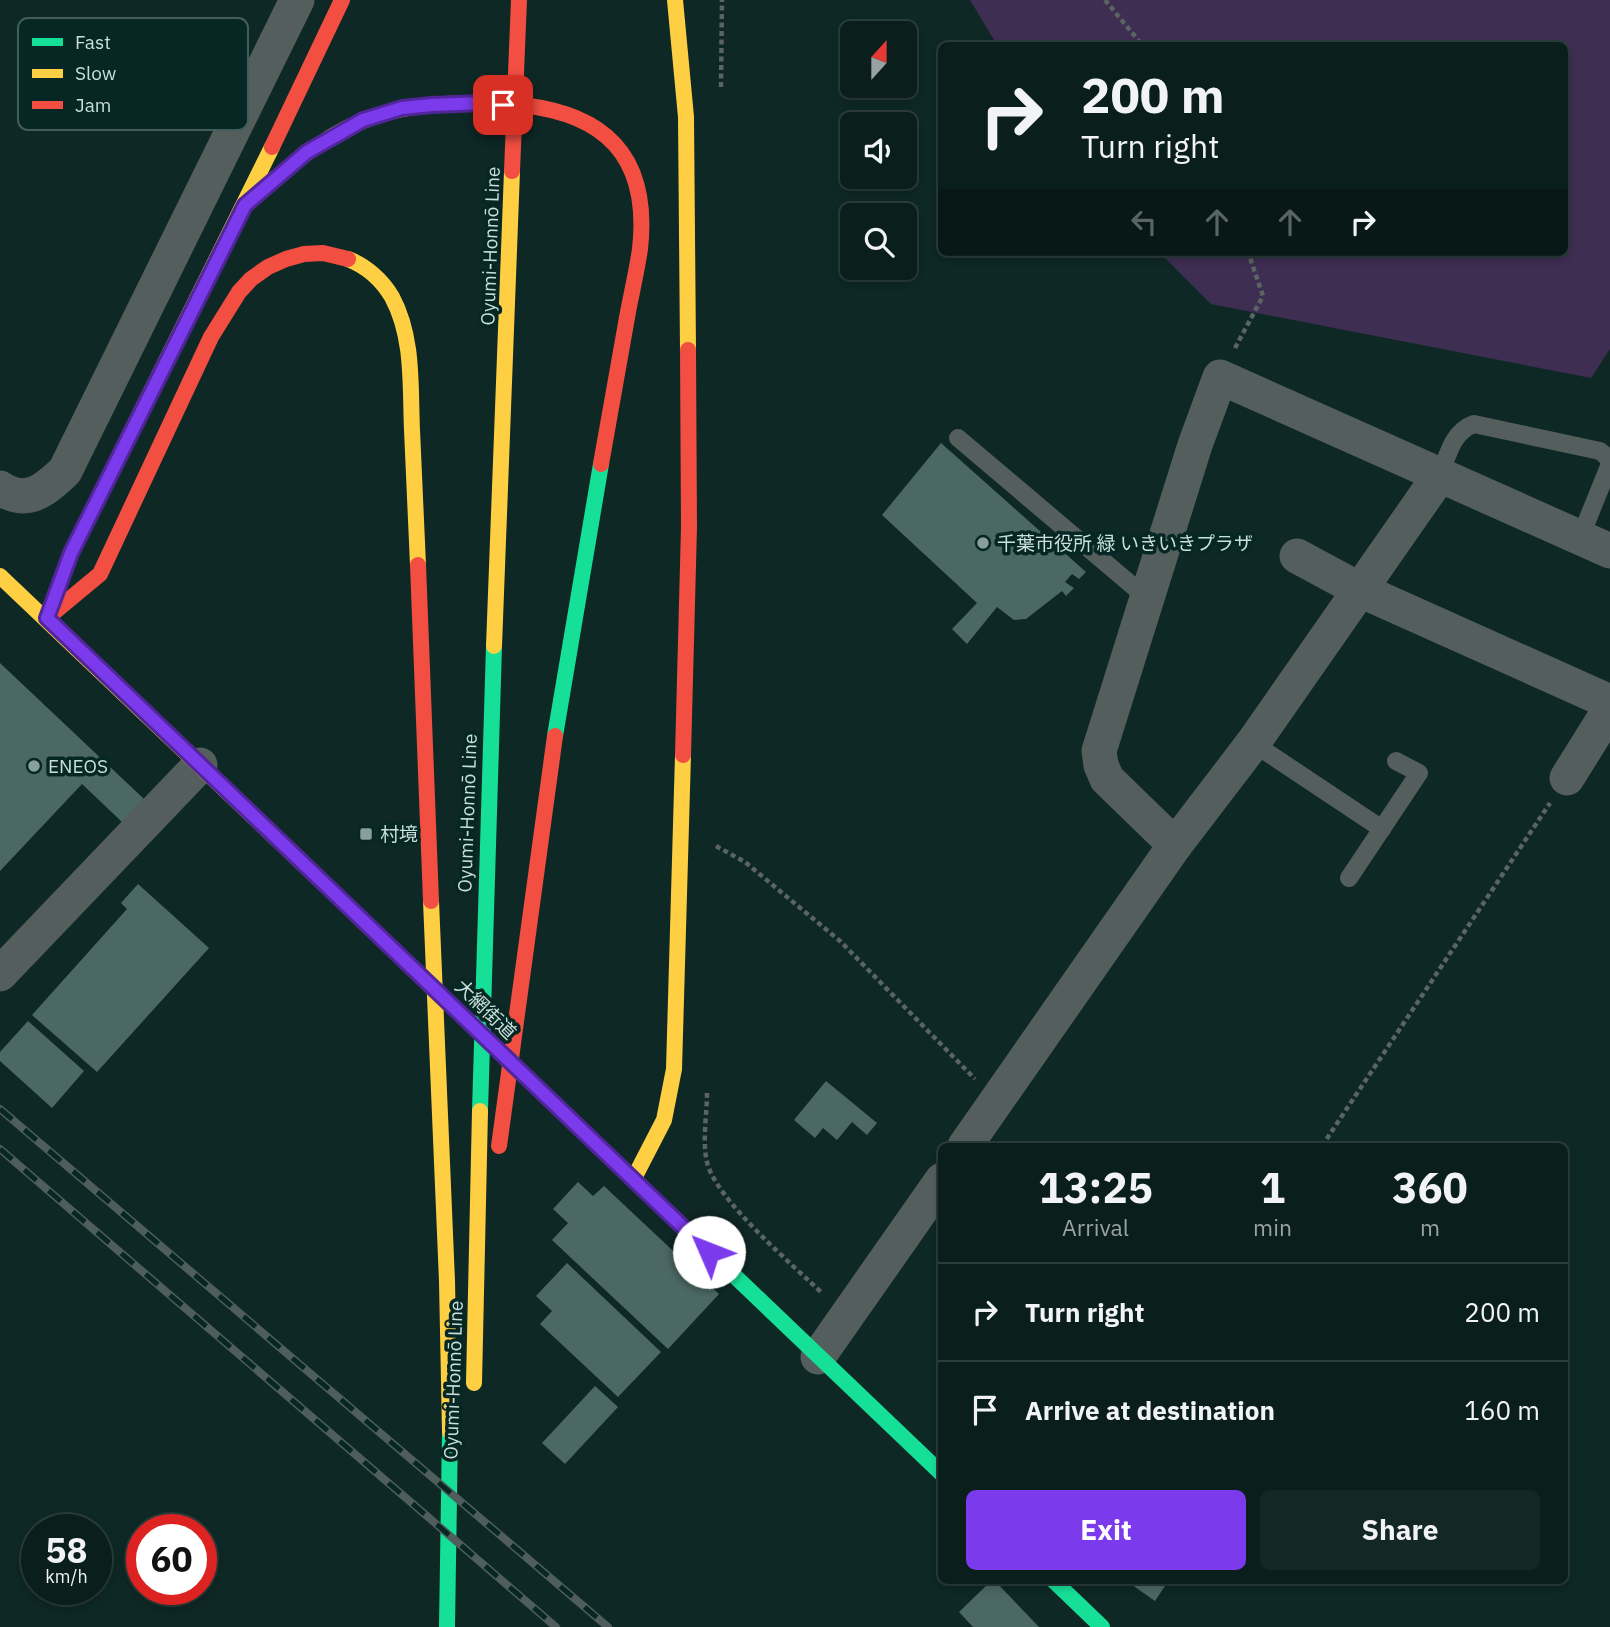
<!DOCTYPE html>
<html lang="en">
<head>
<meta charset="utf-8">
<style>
	body { margin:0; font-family:"IBM Plex Sans","Noto Sans JP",sans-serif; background:#132725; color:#f1f3f6; height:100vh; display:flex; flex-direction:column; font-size:26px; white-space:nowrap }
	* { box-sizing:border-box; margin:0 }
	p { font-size:23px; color:#99a2a3 }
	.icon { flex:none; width:38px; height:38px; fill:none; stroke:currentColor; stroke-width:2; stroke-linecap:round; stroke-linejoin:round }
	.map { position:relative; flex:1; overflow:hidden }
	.drawer { position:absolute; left:938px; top:1143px; width:630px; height:441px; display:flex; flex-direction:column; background:#0a1e1c; border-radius:10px; box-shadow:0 4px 10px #0003,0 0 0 2px #2a3c3b }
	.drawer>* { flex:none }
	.top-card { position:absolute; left:938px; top:42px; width:630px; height:214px; border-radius:10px; box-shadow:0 4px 10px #0003,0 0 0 2px #2a3c3b; background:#0a1e1c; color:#f1f3f6; overflow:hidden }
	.needle { width:46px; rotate:21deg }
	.controls { position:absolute; left:840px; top:21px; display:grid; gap:14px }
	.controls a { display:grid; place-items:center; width:77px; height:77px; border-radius:10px; background:#0a1e1c; box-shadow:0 4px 10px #0003,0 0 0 2px #2a3c3b; font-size:35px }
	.speed { position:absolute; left:21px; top:1514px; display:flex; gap:14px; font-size:35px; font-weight:700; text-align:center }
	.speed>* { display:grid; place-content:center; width:91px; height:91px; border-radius:50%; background:#0a1e1c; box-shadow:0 4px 10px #0003,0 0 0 2px #2a3c3b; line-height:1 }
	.speed small { font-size:18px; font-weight:400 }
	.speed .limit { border:10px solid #d22; background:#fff; color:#111 }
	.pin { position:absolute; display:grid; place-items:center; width:60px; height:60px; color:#fff; margin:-30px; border-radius:14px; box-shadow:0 4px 10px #0006 }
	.me { position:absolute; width:77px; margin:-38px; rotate:314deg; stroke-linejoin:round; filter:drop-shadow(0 0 5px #0008) }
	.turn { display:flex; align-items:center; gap:24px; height:147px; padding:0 28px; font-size:32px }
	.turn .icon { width:91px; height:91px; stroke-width:2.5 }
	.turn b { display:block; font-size:49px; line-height:60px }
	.lanes { display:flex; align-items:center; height:66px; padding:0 28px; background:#0003; justify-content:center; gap:35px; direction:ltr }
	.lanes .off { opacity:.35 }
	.eta { display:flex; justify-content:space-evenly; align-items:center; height:119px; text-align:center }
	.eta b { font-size:42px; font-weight:800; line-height:49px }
	.action { display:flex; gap:14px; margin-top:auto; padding:14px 28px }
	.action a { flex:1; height:80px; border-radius:10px; background:#7c3aed; color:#fff; font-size:28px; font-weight:800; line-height:80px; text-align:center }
	.action a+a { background:#132725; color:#f1f3f6 }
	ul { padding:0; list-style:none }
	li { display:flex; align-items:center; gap:21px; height:98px; padding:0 28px; border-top:2px solid #2a3c3b }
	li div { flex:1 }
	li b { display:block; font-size:26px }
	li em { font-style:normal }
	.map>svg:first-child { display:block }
	.green { fill:#3e2e52 }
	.building { fill:#4c6864 }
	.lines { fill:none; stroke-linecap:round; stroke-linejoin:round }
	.path { stroke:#5a6463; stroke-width:4.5; stroke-dasharray:5 3.5; stroke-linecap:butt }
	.lane { stroke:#545e5c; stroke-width:18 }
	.street { stroke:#545e5c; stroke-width:35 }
	.fast { stroke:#16e098; stroke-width:16 }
	.slow { stroke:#ffcf43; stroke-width:16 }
	.jam { stroke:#f24e42; stroke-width:16 }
	.rail-casing { stroke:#4f5e5c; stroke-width:8 }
	.rail { stroke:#062723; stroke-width:5; stroke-dasharray:16; stroke-linecap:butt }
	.route-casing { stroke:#51269a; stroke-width:18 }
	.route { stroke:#7c3aed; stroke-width:12 }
	.poi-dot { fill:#889f9c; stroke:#062723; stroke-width:2.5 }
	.labels { text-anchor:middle; stroke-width:7; stroke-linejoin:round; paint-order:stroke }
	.street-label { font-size:19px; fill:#cadfdc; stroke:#062723 }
	.poi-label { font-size:19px; fill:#cadfdc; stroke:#062723; text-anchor:start }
	.key { fill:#062723; stroke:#415e5a; stroke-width:2 }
	.key-label { font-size:19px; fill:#cadfdc }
</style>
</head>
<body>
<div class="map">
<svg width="1610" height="1627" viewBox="0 0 1610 1627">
	<rect width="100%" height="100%" fill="#0e2825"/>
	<polygon class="green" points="970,0 1610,0 1610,349 1591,378 1211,304 1159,252 1564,252 1564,46 997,45"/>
	<g class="building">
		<polygon points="941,443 1086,572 1079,579 1072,574 1065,582 1074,588 1066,596 1062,591 1026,619 1014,620 997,607 967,644 952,629 977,603 882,515"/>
		<polygon points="0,663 144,799 122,822 82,784 0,871"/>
		<polygon points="138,884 209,948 97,1072 32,1015 127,909 121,903"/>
		<polygon points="28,1021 84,1071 52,1108 0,1061 0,1052"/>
		<polygon points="826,1081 877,1123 867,1135 852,1122 837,1140 823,1128 815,1138 794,1120"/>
		<polygon points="578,1182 593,1196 604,1186 719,1294 668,1349 552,1240 568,1223 553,1209"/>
		<polygon points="567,1263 661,1352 618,1397 540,1324 552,1311 536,1296"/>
		<polygon points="595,1386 618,1407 565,1464 542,1443"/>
		<polygon points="992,1580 994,1580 1039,1627 973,1627 959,1612"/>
		<polygon points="1125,1580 1169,1580 1155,1601"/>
	</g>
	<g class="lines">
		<g class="path">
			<polyline points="1105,0 1143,46"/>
			<polyline points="721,87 722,0"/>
			<polyline points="1235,348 1263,296 1248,252"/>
			<polyline points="716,846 745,862 840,941 975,1079"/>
			<path d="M707 1093C707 1115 702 1141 707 1162 715 1199 794 1266 823 1294"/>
			<polyline points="1322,1146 1550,803"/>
		</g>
		<g class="lane">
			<polyline points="958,438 1147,598"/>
			<path d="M1440 475C1448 455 1452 432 1474 424L1600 451 1607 457 1610 464 1580 538"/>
			<polyline points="1253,743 1382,829"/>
			<polyline points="1349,878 1419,773 1396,761"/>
		</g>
		<g class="street">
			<path d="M0 488C27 506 45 490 65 471L297 0"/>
			<polyline points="1297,556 1360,590 1610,702"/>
			<polyline points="1567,778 1610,709"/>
			<polyline points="1175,845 1107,779 1101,765 1099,751 1195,445 1220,377 1610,551"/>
			<polyline points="0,974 200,765"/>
			<polyline points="965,1146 1175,845 1253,743 1440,475"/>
			<polyline points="818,1357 942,1180"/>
		</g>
		<g class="fast">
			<polyline points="555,736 601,464"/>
			<polyline points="480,1111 494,646"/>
			<polyline points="698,1241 942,1474"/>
			<polyline points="1053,1580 1102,1627"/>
			<polyline points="447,1627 450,1432"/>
		</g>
		<g class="slow">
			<polyline points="675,0 686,117 688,350"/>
			<path d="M245 204C285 170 327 131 379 115 414 104 454 103 491 103"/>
			<path d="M348 259C366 266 382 280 392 297 414 338 410 386 412 430 414 475 416 520 418 565"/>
			<polyline points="0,576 322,882"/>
			<polyline points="48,616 71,553 272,147"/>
			<polyline points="494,646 512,171"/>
			<polyline points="431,901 447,1281 450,1432"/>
			<polyline points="633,1180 664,1120 674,1069 683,755"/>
			<polyline points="474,1383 480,1111"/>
		</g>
		<g class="jam">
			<path d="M491 103C588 105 652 141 640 249 637 270 632 291 628 312 619 362 610 413 601 464"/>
			<polyline points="272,147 342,0"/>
			<polyline points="512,171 519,0"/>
			<polyline points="418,565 431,901"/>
			<polyline points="47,618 100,574 211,337 239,292 251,279 268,267 286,259 304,254 323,253 348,259"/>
			<polyline points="683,755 689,527 688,350"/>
			<polyline points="322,882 444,999"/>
			<polyline points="498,1050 698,1241"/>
			<polyline points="499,1146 555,736"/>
		</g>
		<g class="rail-casing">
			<g id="rail">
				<polyline points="0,1109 608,1627"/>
				<polyline points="0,1149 556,1627"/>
			</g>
		</g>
		<use href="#rail" class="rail"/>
	</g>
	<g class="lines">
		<g class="route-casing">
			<polyline id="route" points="503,105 482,103 432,105 402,108 363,120 307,152 245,205 71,553 47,618 709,1252"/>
		</g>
		<use href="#route" class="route"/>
	</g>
	<g class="poi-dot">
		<circle cx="983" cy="543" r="7"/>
		<circle cx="34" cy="766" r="7"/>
		<rect x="359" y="827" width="14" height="14" rx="3.5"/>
	</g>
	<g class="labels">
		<g class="street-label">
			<text transform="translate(490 246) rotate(-88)" y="7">Oyumi-Honnō Line</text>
			<text transform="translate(467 813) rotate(-88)" y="7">Oyumi-Honnō Line</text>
			<text transform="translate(486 1009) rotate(44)" y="7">大網街道</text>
			<text transform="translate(453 1380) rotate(-88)" y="7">Oyumi-Honnō Line</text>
		</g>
		<g class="poi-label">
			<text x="997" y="550">千葉市役所 緑 いきいきプラザ</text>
			<text x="48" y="773">ENEOS</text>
			<text x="380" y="841">村境</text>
		</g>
	</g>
	<rect x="18" y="18" width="230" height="112" rx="10" class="key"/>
	<rect x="32" y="38" width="31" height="8" fill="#16e098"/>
	<rect x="32" y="69" width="31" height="9" fill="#ffcf43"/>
	<rect x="32" y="101" width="31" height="8" fill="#f24e42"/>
	<g class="key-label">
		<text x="75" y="49">Fast</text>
		<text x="75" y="80">Slow</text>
		<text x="75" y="112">Jam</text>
	</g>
</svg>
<div class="controls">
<a><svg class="needle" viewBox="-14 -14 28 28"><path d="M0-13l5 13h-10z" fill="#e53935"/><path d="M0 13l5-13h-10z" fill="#99a2a3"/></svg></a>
<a><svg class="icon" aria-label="sound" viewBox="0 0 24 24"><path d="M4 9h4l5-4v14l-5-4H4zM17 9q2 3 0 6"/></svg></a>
<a><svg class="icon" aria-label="search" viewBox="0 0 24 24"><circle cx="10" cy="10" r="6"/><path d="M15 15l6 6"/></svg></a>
</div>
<div class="speed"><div>58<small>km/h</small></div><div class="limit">60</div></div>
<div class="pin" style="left:503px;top:105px;background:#d93025"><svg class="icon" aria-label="arrive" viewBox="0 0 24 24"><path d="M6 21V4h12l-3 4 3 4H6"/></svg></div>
<svg class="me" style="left:709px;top:1252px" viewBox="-20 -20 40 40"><circle r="19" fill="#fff"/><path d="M0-13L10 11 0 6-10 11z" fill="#7c3aed"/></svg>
<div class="top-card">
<div class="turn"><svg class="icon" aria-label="right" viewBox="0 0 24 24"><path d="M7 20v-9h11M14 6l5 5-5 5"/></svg><div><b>200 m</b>Turn right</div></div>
<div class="lanes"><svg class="icon off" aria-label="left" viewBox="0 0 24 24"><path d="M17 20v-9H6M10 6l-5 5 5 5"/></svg><svg class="icon off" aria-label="ahead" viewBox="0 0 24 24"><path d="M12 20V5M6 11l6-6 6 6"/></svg><svg class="icon off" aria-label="ahead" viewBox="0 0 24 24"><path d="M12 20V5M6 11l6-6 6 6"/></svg><svg class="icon" aria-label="right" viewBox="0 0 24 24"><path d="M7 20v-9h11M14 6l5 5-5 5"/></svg></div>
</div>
<section class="drawer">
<div class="eta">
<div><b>13:25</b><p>Arrival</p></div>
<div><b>1</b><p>min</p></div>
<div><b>360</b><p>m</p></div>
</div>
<ul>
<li><svg class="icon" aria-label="right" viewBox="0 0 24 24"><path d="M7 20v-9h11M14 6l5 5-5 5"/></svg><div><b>Turn right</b></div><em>200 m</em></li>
<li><svg class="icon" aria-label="arrive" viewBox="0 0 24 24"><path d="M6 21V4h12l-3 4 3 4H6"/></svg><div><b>Arrive at destination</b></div><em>160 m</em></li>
</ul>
<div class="action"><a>Exit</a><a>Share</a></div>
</section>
</div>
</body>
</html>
